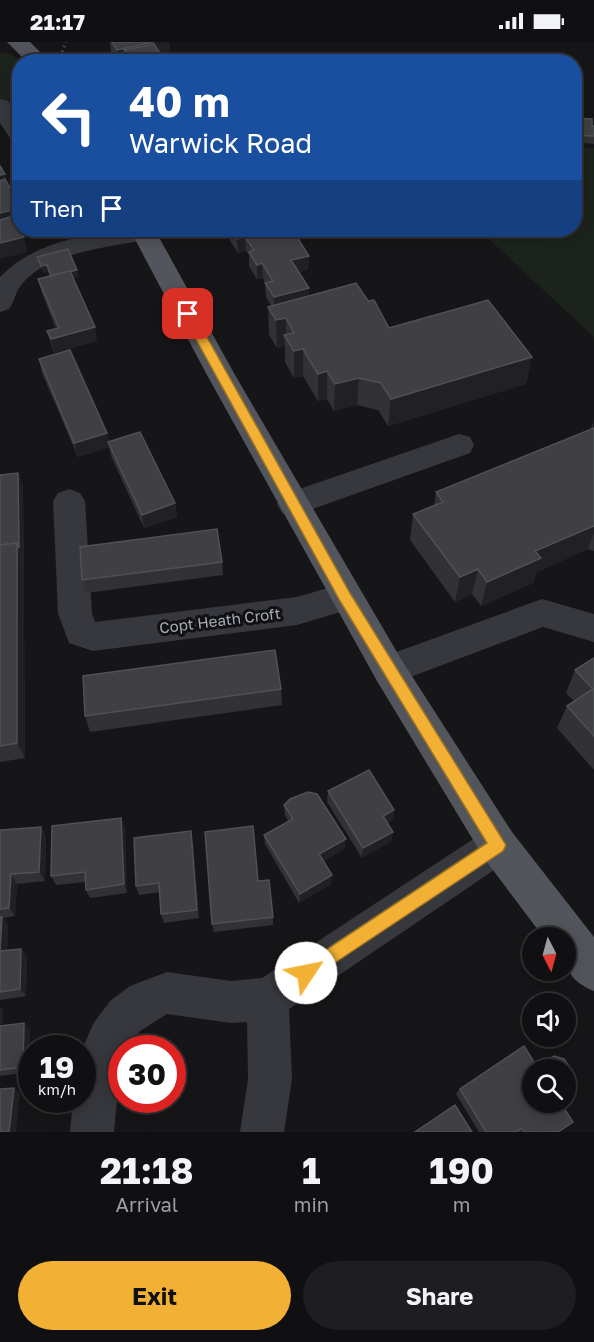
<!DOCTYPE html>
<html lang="en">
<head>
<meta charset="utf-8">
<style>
	body { margin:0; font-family:"Golos Text",sans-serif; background:#1e1e20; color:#f1f3f6; height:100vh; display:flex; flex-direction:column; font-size:22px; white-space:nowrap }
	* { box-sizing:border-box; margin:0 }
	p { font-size:20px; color:#9c9d9f }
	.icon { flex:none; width:33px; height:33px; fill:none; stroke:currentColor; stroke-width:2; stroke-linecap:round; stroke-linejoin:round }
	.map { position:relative; height:1090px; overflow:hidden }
	.drawer { display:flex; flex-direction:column; background:#101012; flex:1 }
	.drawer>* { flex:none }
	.banner { position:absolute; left:12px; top:12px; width:570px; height:183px; border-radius:24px; box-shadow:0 3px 15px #0003,0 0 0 2px #303032; background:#1a4fa0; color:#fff; overflow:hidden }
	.needle { width:39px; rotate:174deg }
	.controls { position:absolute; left:522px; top:885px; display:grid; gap:12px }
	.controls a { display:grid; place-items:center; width:54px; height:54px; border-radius:50%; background:#101012; box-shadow:0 3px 15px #0003,0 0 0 2px #303032; font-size:30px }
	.speed { position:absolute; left:18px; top:993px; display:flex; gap:12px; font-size:30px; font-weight:700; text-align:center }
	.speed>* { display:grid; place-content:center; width:78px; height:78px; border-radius:50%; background:#101012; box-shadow:0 3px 15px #0003,0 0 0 2px #303032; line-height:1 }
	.speed small { font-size:15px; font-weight:400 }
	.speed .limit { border:9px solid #d22; background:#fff; color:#111 }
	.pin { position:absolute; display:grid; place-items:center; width:51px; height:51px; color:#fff; margin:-26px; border-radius:12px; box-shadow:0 3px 9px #0006 }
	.me { position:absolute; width:66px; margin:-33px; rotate:56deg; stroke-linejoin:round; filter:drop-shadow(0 0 4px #0008) }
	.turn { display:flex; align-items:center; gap:21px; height:126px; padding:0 18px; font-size:27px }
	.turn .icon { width:78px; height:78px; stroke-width:2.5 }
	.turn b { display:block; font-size:42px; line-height:51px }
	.then { display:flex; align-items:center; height:57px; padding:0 18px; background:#0003; gap:12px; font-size:22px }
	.eta { display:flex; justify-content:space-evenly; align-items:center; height:102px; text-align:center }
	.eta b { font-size:36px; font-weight:700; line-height:42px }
	.action { display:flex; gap:12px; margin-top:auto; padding:12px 18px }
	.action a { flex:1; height:69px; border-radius:36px; background:#f2b134; color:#111; font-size:24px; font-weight:700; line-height:69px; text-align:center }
	.action a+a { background:#1e1e20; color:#f1f3f6 }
	.status { display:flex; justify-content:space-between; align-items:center; height:42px; padding:0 30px; background:#101012; direction:ltr }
	.status svg { height:16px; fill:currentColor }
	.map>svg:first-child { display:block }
	.green { fill:#1c231d }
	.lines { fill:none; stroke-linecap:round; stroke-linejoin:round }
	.path { stroke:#3d3f44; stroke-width:3; stroke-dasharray:2 3; stroke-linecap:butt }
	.minor { fill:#37383d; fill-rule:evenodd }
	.major { fill:#53555c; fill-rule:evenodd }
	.wall { fill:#323236 }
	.shaded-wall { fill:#212124 }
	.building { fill:#3f3f44; stroke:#4f5156; stroke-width:1.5 }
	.route { fill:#f2b134; stroke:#9d7322; stroke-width:1.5 }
	.labels { text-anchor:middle; stroke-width:6; stroke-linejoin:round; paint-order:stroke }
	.street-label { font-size:15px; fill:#a8adb8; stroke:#111113 }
</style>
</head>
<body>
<div class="status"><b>21:17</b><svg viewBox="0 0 49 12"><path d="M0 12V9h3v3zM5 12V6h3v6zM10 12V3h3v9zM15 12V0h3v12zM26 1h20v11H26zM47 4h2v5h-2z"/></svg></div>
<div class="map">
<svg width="594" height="1090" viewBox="0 0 594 1090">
	<rect width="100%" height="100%" fill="#161618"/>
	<g class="green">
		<polygon points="0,10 11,12 22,19 20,20 19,78 0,57"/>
		<polygon points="575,105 594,106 594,295 479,188 574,188"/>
	</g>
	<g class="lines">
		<polyline class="path" points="62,10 66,0"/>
		<g class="minor">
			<polygon points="0,57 8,59 20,76 20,101 12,99 0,81"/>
			<path d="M116 188H155L157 190 153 196C113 206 45 208 19 246 15 252 14 261 9 267L0 270V235C31 203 74 195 116 188Z"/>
			<polygon points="459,392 470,395 474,403 470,411 293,474 282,471 277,462 282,453"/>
			<polygon points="69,447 80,451 85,459 92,571 95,580 297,555 345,541 357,545 362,555 357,565 297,583 93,609 69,601 58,571 53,459 58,451"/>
			<polygon points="542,557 594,572 594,600 543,585 389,643 377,639 372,628 377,617"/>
			<polygon points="498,784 512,790 517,803 512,816 289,967 292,1037 284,1090 240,1090 248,1037 247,980 231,981 167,972 140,989 127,1006 122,1006 114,1090 70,1090 73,1058 82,1058 82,1008 93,982 110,959 130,944 167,930 231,939 262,936 484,790"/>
		</g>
		<g class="major">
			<polygon points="7,0 30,0 50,20 27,20"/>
			<path d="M130 188H155L235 333 401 617 512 790 594 895V949C565 937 566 924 566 896H544L484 816 377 639 207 333Z"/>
		</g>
	</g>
	<g class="wall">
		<polygon points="110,0 169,0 170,11 161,13 165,20 117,20 111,10"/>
		<polygon points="574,76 594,84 594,102 574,100"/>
		<polygon points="224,188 272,188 278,197 309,214 308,228 299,230 309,254 368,259 389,286 532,315 526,342 388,384 378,368 357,363 334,369 327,357 318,359 303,334 294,336 285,320 285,304 277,306 269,293 268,265 271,264 266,255 265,241 263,236 257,237 249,224 249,213 246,209 238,211 230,199 230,196 229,196"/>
		<polygon points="37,215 77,228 79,235 73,237 97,299 54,311 47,289 56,287 42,251 38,237 50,234 48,230 43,231"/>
		<polygon points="39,317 107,391 109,400 175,461 177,475 144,486 111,414 109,405 78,415 42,331"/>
		<polygon points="593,379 594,509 588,507 537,530 533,541 481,564 472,552 455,560 410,498 413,472 434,464 436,450 591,387"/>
		<polygon points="18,431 23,444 25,716 0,720 0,433"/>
		<polygon points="222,520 223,533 86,551 82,538"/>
		<polygon points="594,616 594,728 557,686 567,664 574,659 566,651 575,628"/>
		<polygon points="281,647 282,663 90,690 85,674"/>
		<polygon points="328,749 394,768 393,778 387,781 393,790 391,799 362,816 327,760"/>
		<polygon points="284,763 345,806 324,819 331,842 299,861 265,802 264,793 288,779 285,773"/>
		<polygon points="121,776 125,786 127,851 90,856 86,848 85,840 56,843 51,834"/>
		<polygon points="41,785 46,794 45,839 17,842 15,874 3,876 8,883 7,908 21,907 27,915 26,954 0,958 0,788"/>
		<polygon points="193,799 199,876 164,881 161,872 160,850 139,853 136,844"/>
		<polygon points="258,839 273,875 273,883 214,890 212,882"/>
		<polygon points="0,965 3,968 2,984 30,987 29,1030 0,1034"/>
		<polygon points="564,1017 532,1028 559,1090 479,1090 456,1052 460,1047"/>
	</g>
	<g class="shaded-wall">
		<polygon points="154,0 169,0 170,11 131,19 124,8 126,20 119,20 117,8"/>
		<polygon points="5,132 8,146 0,149 0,133"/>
		<polygon points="20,166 20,181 0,187 0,171"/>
		<polygon points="24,195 28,210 0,217 0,201"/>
		<polygon points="245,195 246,209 238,211 237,197"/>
		<polygon points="309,214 308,228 291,233 291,218"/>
		<polygon points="262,221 263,236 257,237 257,223"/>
		<polygon points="47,223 48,230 43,231 41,224"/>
		<polygon points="77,228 79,235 53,242 52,234"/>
		<polygon points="309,246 309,260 274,270 274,255"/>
		<polygon points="286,276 286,296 284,293 285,304 277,306 276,278"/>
		<polygon points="95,285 97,299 54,311 51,297"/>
		<polygon points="303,307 303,334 294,336 294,309"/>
		<polygon points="532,315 526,342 388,384 391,357"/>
		<polygon points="327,329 327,357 318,359 318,332"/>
		<polygon points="359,336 357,363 334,369 335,342"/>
		<polygon points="107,391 110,404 108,400 109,405 78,415 74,401"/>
		<polygon points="18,431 23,444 25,716 17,701"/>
		<polygon points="175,461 177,475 144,486 142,473"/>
		<polygon points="594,484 594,491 588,507 537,530 533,541 481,564 487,540 535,509"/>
		<polygon points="478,527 472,552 455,560 460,535"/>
		<polygon points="394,768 393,778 381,784 383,774"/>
		<polygon points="121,776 125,786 127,851 124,842"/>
		<polygon points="41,785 46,794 45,839 39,830"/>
		<polygon points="191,789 193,799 199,876 197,868"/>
		<polygon points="393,790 391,799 362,816 363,806"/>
		<polygon points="346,797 345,806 319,822 319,812"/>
		<polygon points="11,832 17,842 15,874 9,866"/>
		<polygon points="332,833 331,842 299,861 300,852"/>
		<polygon points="2,875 8,883 7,917 0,909"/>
		<polygon points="21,907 27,915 26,954 20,947"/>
		<polygon points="0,965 3,968 2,991 0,989"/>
		<polygon points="24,981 30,987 29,1030 23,1025"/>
		<polygon points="14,1046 20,1052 16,1090 9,1090"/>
	</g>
	<g class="building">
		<polygon points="112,0 154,0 117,8"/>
		<polygon points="154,2 165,19 160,20 131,20 124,8"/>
		<polygon points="574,76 592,77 592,84 594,84 594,94 574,93"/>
		<polygon points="0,124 5,132 0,133"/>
		<polygon points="5,137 20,163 20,166 0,171 0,139"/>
		<polygon points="14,174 20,185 20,188 21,188 24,195 0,201 0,178"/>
		<polygon points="231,188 272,188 278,197 295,192 309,214 291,218 309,246 274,255 265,241 273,239 262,221 257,223 249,210 254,208 245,195 237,197"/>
		<polygon points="68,207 77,228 51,234 47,223 41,224 37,215"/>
		<polygon points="70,229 95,285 51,297 47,289 59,286 38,237"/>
		<polygon points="356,241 368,259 374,258 389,286 488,258 532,315 391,357 381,341 359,336 335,342 327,329 318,332 303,307 294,309 284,293 294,291 286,276 276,278 268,265"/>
		<polygon points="70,308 107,391 74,401 39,317"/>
		<polygon points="594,386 594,484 535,509 541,516 487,540 478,527 460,535 413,472 443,460 436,450"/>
		<polygon points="140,390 175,461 142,473 108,400"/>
		<polygon points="18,431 19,506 17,501 0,503 0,433"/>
		<polygon points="217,487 222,520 82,538 80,505"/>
		<polygon points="17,501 17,701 0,704 0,503"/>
		<polygon points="275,608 281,647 85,674 83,634"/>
		<polygon points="594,616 594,694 567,664 593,647 575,628"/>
		<polygon points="369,728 394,768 383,774 393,790 363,806 328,749"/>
		<polygon points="308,750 317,752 346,797 319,812 332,833 300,852 264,793 293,777 284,763 290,757"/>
		<polygon points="121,776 124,842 86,848 85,830 51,834 52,784"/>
		<polygon points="253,784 258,839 269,838 273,875 212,882 205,790"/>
		<polygon points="41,785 39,830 11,832 9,866 0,867 0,788"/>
		<polygon points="191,789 197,868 161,872 159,841 136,844 134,796"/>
		<polygon points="0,875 2,875 0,909 21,907 20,947 0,950"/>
		<polygon points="24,981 23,1025 0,1028 0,984"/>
		<polygon points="524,1004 537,1025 554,1014 564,1017 572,1029 569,1041 566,1044 566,1028 532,1028 532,1060 560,1060 573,1080 558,1090 524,1090 522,1086 516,1090 486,1090 460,1047"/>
		<polygon points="14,1046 9,1090 0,1090 0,1047"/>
		<polygon points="455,1063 472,1090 415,1090"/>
	</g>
	<polygon class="route" points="188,268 194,272 350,551 506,803 503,809 306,940 300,937 297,931 300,925 487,801 340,559 182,272"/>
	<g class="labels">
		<g class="street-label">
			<text transform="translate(220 579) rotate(-7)" y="5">Copt Heath Croft</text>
		</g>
	</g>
</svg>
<div class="controls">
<a><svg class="needle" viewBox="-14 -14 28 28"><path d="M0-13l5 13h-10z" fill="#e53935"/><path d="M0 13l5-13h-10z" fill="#9c9d9f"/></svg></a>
<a><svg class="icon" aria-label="sound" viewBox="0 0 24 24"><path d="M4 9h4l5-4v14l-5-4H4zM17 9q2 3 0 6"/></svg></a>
<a><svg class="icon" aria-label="search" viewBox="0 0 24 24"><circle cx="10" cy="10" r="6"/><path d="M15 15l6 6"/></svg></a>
</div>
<div class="speed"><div>19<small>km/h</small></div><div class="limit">30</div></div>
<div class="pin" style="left:188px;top:272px;background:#d93025"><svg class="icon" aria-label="arrive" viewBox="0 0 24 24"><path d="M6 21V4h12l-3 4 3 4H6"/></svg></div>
<svg class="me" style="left:306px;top:931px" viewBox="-20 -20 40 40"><circle r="19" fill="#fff"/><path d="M0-13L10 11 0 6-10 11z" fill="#f2b134"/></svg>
<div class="banner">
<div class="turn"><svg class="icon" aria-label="left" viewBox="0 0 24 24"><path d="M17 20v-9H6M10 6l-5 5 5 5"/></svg><div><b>40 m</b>Warwick Road</div></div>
<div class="then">Then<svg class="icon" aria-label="arrive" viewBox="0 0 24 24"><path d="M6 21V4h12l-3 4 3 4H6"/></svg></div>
</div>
</div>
<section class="drawer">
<div class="eta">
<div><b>21:18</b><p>Arrival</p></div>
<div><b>1</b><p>min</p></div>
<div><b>190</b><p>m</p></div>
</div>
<div class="action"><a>Exit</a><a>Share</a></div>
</section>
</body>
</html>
